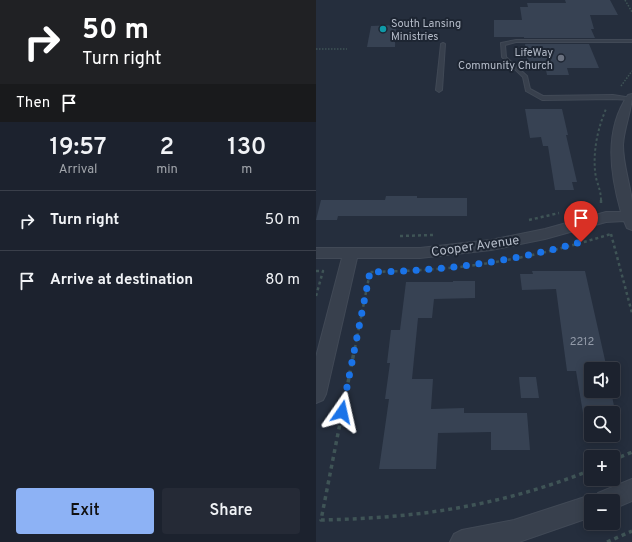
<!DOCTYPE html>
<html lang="en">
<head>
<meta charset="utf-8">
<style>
	body { margin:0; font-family:Overpass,sans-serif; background:#252a36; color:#f1f3f6; height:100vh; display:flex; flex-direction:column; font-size:15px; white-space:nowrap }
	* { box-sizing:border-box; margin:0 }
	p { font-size:13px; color:#a0a4aa }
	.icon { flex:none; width:22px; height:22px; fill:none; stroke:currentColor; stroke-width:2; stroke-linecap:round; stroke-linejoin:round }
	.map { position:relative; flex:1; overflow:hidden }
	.drawer { display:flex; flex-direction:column; background:#1c222e; width:316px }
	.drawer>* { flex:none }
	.hud { background:#202124; color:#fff; overflow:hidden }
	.tools { position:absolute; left:268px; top:362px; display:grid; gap:8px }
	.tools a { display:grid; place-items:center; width:36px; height:36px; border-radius:4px; background:#1c222e; box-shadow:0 2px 10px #0003,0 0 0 1px #3a3f4a; font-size:20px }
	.pin { position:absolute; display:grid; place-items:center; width:34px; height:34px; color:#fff; margin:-41px -17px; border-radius:50% 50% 50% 0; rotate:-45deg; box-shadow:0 0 4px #0007 }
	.pin .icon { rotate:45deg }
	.me { position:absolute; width:44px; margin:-22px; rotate:11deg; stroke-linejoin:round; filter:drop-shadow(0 0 3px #0008) }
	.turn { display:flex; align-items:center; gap:14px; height:84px; padding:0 16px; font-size:18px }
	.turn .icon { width:52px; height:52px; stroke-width:2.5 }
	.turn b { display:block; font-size:28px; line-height:34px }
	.then { display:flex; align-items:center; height:38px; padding:0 16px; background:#0003; gap:8px; font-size:15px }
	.eta { display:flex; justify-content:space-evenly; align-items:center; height:68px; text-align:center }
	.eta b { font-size:24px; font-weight:600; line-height:28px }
	.button { display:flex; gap:8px; margin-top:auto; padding:8px 16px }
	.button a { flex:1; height:46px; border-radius:4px; background:#8db2f5; color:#111; font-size:16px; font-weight:600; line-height:46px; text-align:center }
	.button a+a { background:#252a36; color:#f1f3f6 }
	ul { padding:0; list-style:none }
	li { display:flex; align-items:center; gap:12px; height:60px; padding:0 16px; border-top:1px solid #3a3f4a }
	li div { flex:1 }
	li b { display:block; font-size:15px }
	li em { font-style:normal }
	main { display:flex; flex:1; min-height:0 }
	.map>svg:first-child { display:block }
	.building { fill:#374253 }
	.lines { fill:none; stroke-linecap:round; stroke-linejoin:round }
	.service-casing { stroke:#414956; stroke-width:2 }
	.minor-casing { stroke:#414956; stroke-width:2 }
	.path-far3 { stroke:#3f5456; stroke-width:1.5; stroke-dasharray:1.5 1.5; stroke-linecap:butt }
	.path-far2 { stroke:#3f5456; stroke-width:2; stroke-dasharray:2.5 2.5; stroke-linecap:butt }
	.path-far1 { stroke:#3f5456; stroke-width:2.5; stroke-dasharray:3 3; stroke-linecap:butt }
	.path { stroke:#3f5456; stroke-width:3.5; stroke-dasharray:4 4; stroke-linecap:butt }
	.service { fill:#38404d; fill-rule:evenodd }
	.minor { fill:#38404d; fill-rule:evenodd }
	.route { stroke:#1a73e8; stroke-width:7; stroke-dasharray:0 12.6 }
	.culture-dot { fill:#0f9aa8; stroke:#1d2532; stroke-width:1.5 }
	.worship-dot { fill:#6b7280; stroke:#1d2532; stroke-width:1.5 }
	.labels { text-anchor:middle; stroke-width:4; stroke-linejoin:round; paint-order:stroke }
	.far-poi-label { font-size:11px; fill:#b4bbc8; stroke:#1d2532; text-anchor:start }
	.number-label { font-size:11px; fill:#939ba9 }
	.street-label { font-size:13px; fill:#b4bbc8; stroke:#1d2532 }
</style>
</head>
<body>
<main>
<section class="drawer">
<div class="hud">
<div class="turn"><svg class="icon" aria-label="right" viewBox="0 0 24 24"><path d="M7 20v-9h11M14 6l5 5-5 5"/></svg><div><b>50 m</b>Turn right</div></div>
<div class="then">Then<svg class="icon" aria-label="arrive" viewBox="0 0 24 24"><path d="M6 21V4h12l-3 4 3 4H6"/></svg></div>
</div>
<div class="eta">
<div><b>19:57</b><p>Arrival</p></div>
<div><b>2</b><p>min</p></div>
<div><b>130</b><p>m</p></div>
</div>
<ul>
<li><svg class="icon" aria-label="right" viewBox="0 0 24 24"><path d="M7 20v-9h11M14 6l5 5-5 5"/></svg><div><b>Turn right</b></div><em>50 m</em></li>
<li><svg class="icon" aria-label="arrive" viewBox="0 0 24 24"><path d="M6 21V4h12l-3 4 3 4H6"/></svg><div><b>Arrive at destination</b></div><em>80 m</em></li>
</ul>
<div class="button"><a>Exit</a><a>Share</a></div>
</section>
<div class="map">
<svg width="316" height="542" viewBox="0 0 316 542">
	<rect width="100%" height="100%" fill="#252e3d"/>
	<g class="building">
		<polygon points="249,0 294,0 302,15 274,15 278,29 275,29 279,38 208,38 208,37 178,37 178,20 206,20 204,7 212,7 211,3 250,3"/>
		<polygon points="80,25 79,47 51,47 55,26"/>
		<polygon points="209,44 273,44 283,68 251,68 253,75 231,75 230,70 217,70 216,64 212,64"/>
		<polygon points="209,109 246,109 252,135 250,135 261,182 256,182 258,190 239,190 232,146 227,146 225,137 214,138"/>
		<polygon points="70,196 101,196 101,198 151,198 151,216 22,216 21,220 0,220 5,200 69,200"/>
		<polygon points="216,271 269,271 291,369 275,369 275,391 295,391 299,411 295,411 295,413 267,413 260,371 251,371 240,289 206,290 204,274 217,274"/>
		<polygon points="137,281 159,281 159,298 118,299 116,318 102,318 96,379 117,379 115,409 148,408 148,413 211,413 214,450 175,450 175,432 122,433 120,469 63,469 73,399 69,399 74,363 71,363 75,330 84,330 90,282 137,282"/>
		<polygon points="203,377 220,377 223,398 205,398"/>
	</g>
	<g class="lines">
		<g class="service-casing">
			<g id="service">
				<polygon points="200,40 316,40 316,42 200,42 189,45 190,57 211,76 214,89 227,96 297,95 316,98 316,100 297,99 226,100 210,91 207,77 186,57 185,43"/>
				<polygon points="127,43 129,44 126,90 123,92 120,90 125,44"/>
			</g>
		</g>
		<g class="minor-casing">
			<g id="minor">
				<path d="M316 94C316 111 308 127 307 145 307 165 314 183 316 202 316 211 316 221 316 230L311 228 308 221 290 222 229 239 175 250 104 258H41L10 394 7 400 0 403V357L26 258H0V248H104L175 240 229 229 290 212H305C294 173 288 130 312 95Z"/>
				<polygon points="316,479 316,501 297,509 297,501 275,501 275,517 203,542 134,542 138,534 146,530 198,520 275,495 280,497 282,493"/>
			</g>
		</g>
		<g class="path-far3">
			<polyline points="309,0 316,12"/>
			<polyline points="0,49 31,49"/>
			<polyline points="305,86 316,71"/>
		</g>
		<path class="path-far2" d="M285 200C285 192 282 185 280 178 276 155 281 130 290 109"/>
		<g class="path-far1">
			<polyline points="285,203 285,199"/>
			<polyline points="213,220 243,213"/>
			<polyline points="295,234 316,313"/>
			<polyline points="84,236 117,235"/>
			<polyline points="0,271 7,271 0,296"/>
			<path d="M39 348 54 272C98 271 142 269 185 261 222 255 259 245 295 234"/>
		</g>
		<g class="path">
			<path d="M39 347 5 520C102 518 185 506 275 470"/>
			<polyline points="297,460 316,452"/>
			<polyline points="291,542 316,531"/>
		</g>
		<use href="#service" class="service"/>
		<use href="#minor" class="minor"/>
	</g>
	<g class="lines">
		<path class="route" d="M26 412 54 272C126 271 195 262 265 242"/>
	</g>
	<circle class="culture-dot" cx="67" cy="29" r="4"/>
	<circle class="worship-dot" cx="245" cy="58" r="4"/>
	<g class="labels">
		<g class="far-poi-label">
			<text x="75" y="27">South Lansing<tspan x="75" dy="13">Ministries</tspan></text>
			<text x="237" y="56" text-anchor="end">LifeWay<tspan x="237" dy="13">Community Church</tspan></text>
		</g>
		<g class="number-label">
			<text x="266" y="345">2212</text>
		</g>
		<g class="street-label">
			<text transform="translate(159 245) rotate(-8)" y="5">Cooper Avenue</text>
		</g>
	</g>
</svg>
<div class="tools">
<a><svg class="icon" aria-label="sound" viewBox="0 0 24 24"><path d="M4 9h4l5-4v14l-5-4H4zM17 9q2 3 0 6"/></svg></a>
<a><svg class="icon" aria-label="search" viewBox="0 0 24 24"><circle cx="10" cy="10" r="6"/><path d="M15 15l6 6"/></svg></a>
<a>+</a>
<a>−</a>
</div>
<div class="pin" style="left:265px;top:242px;background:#d93025"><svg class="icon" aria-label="arrive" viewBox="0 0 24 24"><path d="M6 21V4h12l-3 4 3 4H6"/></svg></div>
<svg class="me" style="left:26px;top:412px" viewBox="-20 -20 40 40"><path d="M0-17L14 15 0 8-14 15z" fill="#1a73e8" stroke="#fff" stroke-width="4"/></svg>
</div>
</main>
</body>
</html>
